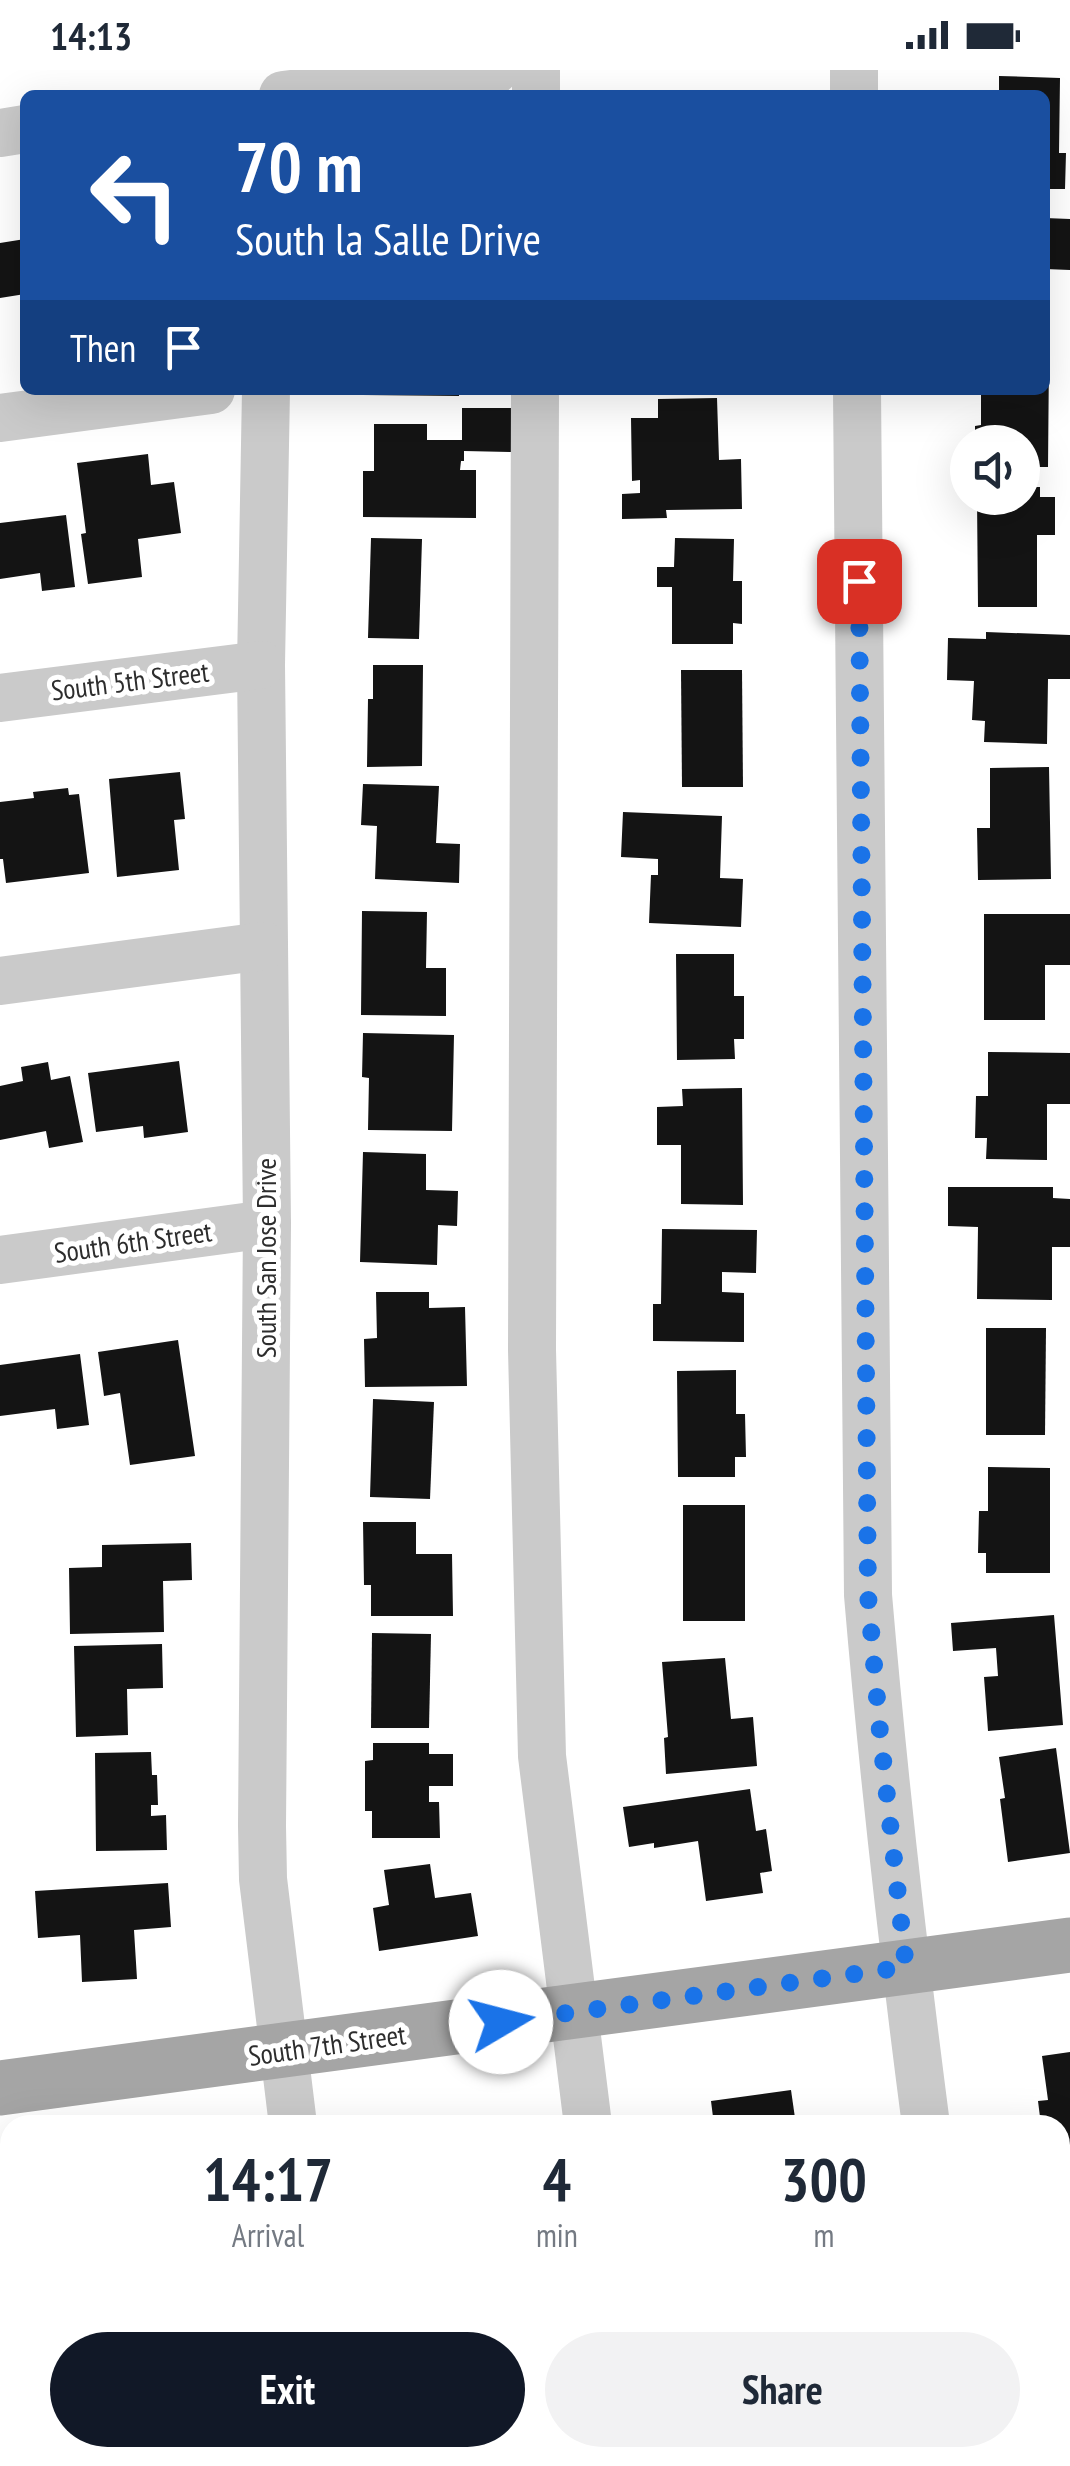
<!DOCTYPE html>
<html lang="en">
<head>
<meta charset="utf-8">
<style>
	body { margin:0; font-family:"PT Sans Narrow",sans-serif; background:#f2f2f3; color:#1f2937; height:100vh; display:flex; flex-direction:column; font-size:38px; white-space:nowrap }
	* { box-sizing:border-box; margin:0 }
	p { font-size:32px; color:#747a83 }
	.icon { flex:none; width:55px; height:55px; fill:none; stroke:currentColor; stroke-width:2; stroke-linecap:round; stroke-linejoin:round }
	.map { position:relative; flex:1; overflow:hidden }
	.panel { position:absolute; left:0px; top:2045px; width:1070px; height:352px; display:flex; flex-direction:column; background:#fff; border-radius:30px 30px 0 0; box-shadow:0 10px 40px #0002 }
	.panel>* { flex:none }
	.top-card { position:absolute; left:20px; top:20px; width:1030px; height:305px; border-radius:15px; box-shadow:0 10px 40px #0002; background:#1a4fa0; color:#fff; overflow:hidden }
	.buttons { position:absolute; left:950px; top:355px; display:grid; gap:20px }
	.buttons a { display:grid; place-items:center; width:90px; height:90px; border-radius:50%; background:#fff; box-shadow:0 10px 40px #0002; font-size:50px }
	.pin { position:absolute; display:grid; place-items:center; width:85px; height:85px; color:#fff; margin:-42px; border-radius:20px; box-shadow:0 5px 15px #0006 }
	.me { position:absolute; width:110px; margin:-55px; rotate:82deg; stroke-linejoin:round; filter:drop-shadow(0 0 8px #0008) }
	.turn { display:flex; align-items:center; gap:35px; height:210px; padding:0 50px; font-size:45px }
	.turn .icon { width:130px; height:130px; stroke-width:2.5 }
	.turn b { display:block; font-size:70px; line-height:85px }
	.then { display:flex; align-items:center; height:95px; padding:0 50px; background:#0003; gap:20px; font-size:38px }
	.eta { display:flex; justify-content:space-evenly; align-items:center; height:170px; text-align:center }
	.eta b { font-size:60px; font-weight:700; line-height:70px }
	.primary-button { display:flex; gap:20px; margin-top:auto; padding:20px 50px }
	.primary-button a { flex:1; height:115px; border-radius:60px; background:#111827; color:#fff; font-size:40px; font-weight:700; line-height:115px; text-align:center }
	.primary-button a+a { background:#f2f2f3; color:#1f2937 }
	.status { display:flex; justify-content:space-between; align-items:center; height:70px; padding:0 50px; background:#fff; direction:ltr }
	.status svg { height:28px; fill:currentColor }
	.map>svg:first-child { display:block }
	.building { fill:#141414 }
	.lines { fill:none; stroke-linecap:round; stroke-linejoin:round }
	.minor { stroke:#cacaca; stroke-width:48 }
	.major { stroke:#a5a5a5; stroke-width:55 }
	.route { stroke:#1a73e8; stroke-width:18; stroke-dasharray:0 32.4 }
	.labels { text-anchor:middle; stroke-width:10; stroke-linejoin:round; paint-order:stroke }
	.street-label { font-size:28px; fill:#2d2d2d; stroke:#fff }
</style>
</head>
<body>
<div class="status"><b>14:13</b><svg viewBox="0 0 49 12"><path d="M0 12V9h3v3zM5 12V6h3v6zM10 12V3h3v9zM15 12V0h3v12zM26 1h20v11H26zM47 4h2v5h-2z"/></svg></div>
<div class="map">
<svg width="1070" height="2396" viewBox="0 0 1070 2396">
	<rect width="100%" height="100%" fill="#fff"/>
	<g class="building">
		<polygon points="999,6 1060,8 1059,83 1066,83 1065,119 1045,119 1045,25 999,25"/>
		<polygon points="1045,148 1070,149 1070,200 1045,199"/>
		<polygon points="25,169 25,224 0,228 0,173"/>
		<polygon points="1045,286 1049,286 1048,397 1022,397 1022,372 975,372 975,356 981,355 981,321 1045,320"/>
		<polygon points="363,320 459,320 459,326 363,325"/>
		<polygon points="717,328 719,390 741,389 742,439 666,440 667,448 622,449 622,424 640,423 640,410 632,411 631,348 658,348 658,329"/>
		<polygon points="462,338 513,338 513,382 464,381 464,391 461,391 460,400 476,400 476,448 363,447 363,401 374,401 374,354 427,354 427,370 462,370"/>
		<polygon points="148,384 151,415 174,412 181,463 138,469 142,507 88,514 81,464 86,463 77,393"/>
		<polygon points="1022,417 1040,417 1040,427 1055,427 1055,465 1037,465 1037,537 978,537 977,428 1022,428"/>
		<polygon points="66,445 75,517 42,521 40,503 0,509 0,453"/>
		<polygon points="371,468 422,469 419,569 368,568"/>
		<polygon points="675,468 734,469 733,511 742,511 742,554 733,553 733,574 672,574 672,517 657,517 657,497 674,497"/>
		<polygon points="986,562 1070,565 1070,609 1048,609 1047,674 984,672 985,651 972,650 974,611 947,610 948,568 986,569"/>
		<polygon points="373,595 423,595 422,696 367,697 368,629 373,629"/>
		<polygon points="681,600 742,600 743,717 682,717"/>
		<polygon points="1049,697 1051,809 978,810 977,758 990,758 990,698"/>
		<polygon points="180,702 185,749 174,750 179,800 117,807 109,709"/>
		<polygon points="363,714 439,716 436,773 460,774 459,813 375,809 377,756 361,755"/>
		<polygon points="68,718 69,725 79,724 89,803 6,813 3,789 0,789 0,732 34,728 33,722"/>
		<polygon points="623,742 722,746 720,808 743,809 741,857 649,853 651,805 658,805 658,789 621,787"/>
		<polygon points="362,841 427,842 426,898 446,898 446,946 361,945"/>
		<polygon points="984,844 1070,844 1070,895 1045,895 1045,950 984,950"/>
		<polygon points="676,884 734,884 734,926 744,926 744,969 734,969 735,989 677,990"/>
		<polygon points="363,963 454,965 452,1061 368,1060 369,1008 362,1007"/>
		<polygon points="988,982 1070,983 1070,1034 1047,1034 1047,1090 986,1089 987,1068 975,1068 976,1026 988,1026"/>
		<polygon points="179,991 188,1062 144,1068 143,1056 96,1062 88,1003"/>
		<polygon points="48,992 51,1010 70,1006 83,1072 49,1078 46,1061 0,1070 0,1016 23,1011 21,997"/>
		<polygon points="742,1018 743,1135 681,1134 681,1075 657,1075 657,1037 683,1036 682,1019"/>
		<polygon points="363,1082 426,1084 426,1120 458,1121 457,1156 438,1155 437,1195 360,1192"/>
		<polygon points="948,1117 1053,1117 1053,1128 1070,1129 1070,1177 1052,1177 1052,1230 977,1229 978,1157 948,1156"/>
		<polygon points="662,1159 757,1160 756,1203 722,1202 722,1222 744,1223 744,1272 653,1271 653,1234 661,1234"/>
		<polygon points="376,1222 429,1222 429,1238 465,1237 467,1316 365,1317 364,1269 377,1268"/>
		<polygon points="986,1258 1046,1258 1045,1365 986,1365"/>
		<polygon points="178,1270 195,1386 130,1395 120,1323 104,1326 98,1282"/>
		<polygon points="80,1284 89,1355 57,1359 55,1339 0,1346 0,1295"/>
		<polygon points="736,1300 736,1344 745,1344 746,1387 735,1387 735,1407 678,1407 677,1301"/>
		<polygon points="373,1329 434,1332 430,1429 370,1427"/>
		<polygon points="988,1397 1050,1398 1050,1503 986,1503 986,1483 978,1483 979,1441 988,1441"/>
		<rect x="683" y="1435" width="62" height="116"/>
		<polygon points="363,1452 416,1452 416,1484 452,1484 453,1546 371,1546 371,1515 364,1515"/>
		<polygon points="191,1473 192,1510 163,1511 164,1562 70,1564 69,1498 102,1497 102,1475"/>
		<polygon points="1054,1545 1063,1655 988,1661 984,1607 998,1606 996,1578 953,1581 951,1553"/>
		<polygon points="372,1563 431,1564 429,1658 371,1658"/>
		<polygon points="162,1574 163,1618 127,1619 128,1665 76,1667 74,1576"/>
		<polygon points="725,1588 731,1649 753,1647 757,1696 666,1704 664,1668 668,1667 662,1592"/>
		<polygon points="373,1673 429,1673 429,1684 453,1684 453,1716 429,1716 429,1732 439,1732 440,1768 372,1768 372,1741 365,1741 365,1691 373,1690"/>
		<polygon points="1056,1678 1070,1783 1008,1792 1000,1729 1005,1728 999,1687"/>
		<polygon points="151,1682 152,1705 157,1705 158,1735 151,1735 151,1746 166,1745 167,1780 96,1781 95,1683"/>
		<polygon points="750,1719 756,1761 766,1759 772,1801 760,1803 763,1823 706,1831 698,1771 654,1778 654,1773 629,1777 623,1737"/>
		<polygon points="430,1794 435,1828 471,1823 478,1866 379,1881 373,1838 389,1835 384,1800"/>
		<polygon points="168,1813 171,1857 134,1860 137,1909 82,1912 80,1865 38,1868 35,1821"/>
		<polygon points="1070,1982 1070,2088 1060,2090 1060,2055 1041,2055 1038,2031 1048,2030 1042,1986"/>
		<polygon points="791,2020 796,2055 714,2055 711,2031"/>
		<polygon points="1070,2114 1070,2166 1068,2166 1060,2115"/>
		<polygon points="1070,2173 1070,2226 1060,2227 1060,2174"/>
		<polygon points="1070,2244 1070,2280 1060,2281 1060,2245"/>
		<polygon points="127,2388 216,2388 217,2396 128,2396"/>
		<polygon points="454,2388 549,2388 550,2396 455,2396"/>
		<polygon points="779,2388 839,2388 840,2393 781,2396"/>
	</g>
	<g class="lines">
		<g class="minor">
			<polyline points="854,0 854,25"/>
			<polyline points="283,25 495,0"/>
			<polyline points="536,25 536,0"/>
			<polyline points="0,63 25,59"/>
			<polyline points="266,320 261,595 267,1154 262,1756 263,1809 293,2055"/>
			<polyline points="535,320 532,1280 542,1686 588,2055"/>
			<path d="M857 320 868 1525C883 1702 903 1879 926 2055"/>
			<polyline points="0,348 211,320"/>
			<polyline points="0,628 261,595"/>
			<polyline points="0,911 264,876"/>
			<polyline points="0,1190 267,1154"/>
			<polyline points="0,2272 10,2342"/>
			<polyline points="17,2388 18,2396"/>
			<polyline points="338,2388 339,2396"/>
			<polyline points="634,2388 635,2396"/>
			<polyline points="970,2388 971,2396"/>
		</g>
		<polyline class="major" points="0,2018 1070,1875"/>
	</g>
	<g class="lines">
		<polyline class="route" points="501,1952 906,1897 880,1662 868,1525 859,511"/>
	</g>
	<g class="labels">
		<g class="street-label">
			<text transform="translate(130 611) rotate(-7)" y="10">South 5th Street</text>
			<text transform="translate(133 1172) rotate(-8)" y="10">South 6th Street</text>
			<text transform="translate(266 1188) rotate(-90)" y="10">South San Jose Drive</text>
			<text transform="translate(327 1975) rotate(-8)" y="10">South 7th Street</text>
		</g>
	</g>
</svg>
<div class="buttons">
<a><svg class="icon" aria-label="sound" viewBox="0 0 24 24"><path d="M4 9h4l5-4v14l-5-4H4zM17 9q2 3 0 6"/></svg></a>
</div>
<div class="pin" style="left:859px;top:511px;background:#d93025"><svg class="icon" aria-label="arrive" viewBox="0 0 24 24"><path d="M6 21V4h12l-3 4 3 4H6"/></svg></div>
<svg class="me" style="left:501px;top:1952px" viewBox="-20 -20 40 40"><circle r="19" fill="#fff"/><path d="M0-13L10 11 0 6-10 11z" fill="#1a73e8"/></svg>
<div class="top-card">
<div class="turn"><svg class="icon" aria-label="left" viewBox="0 0 24 24"><path d="M17 20v-9H6M10 6l-5 5 5 5"/></svg><div><b>70 m</b>South la Salle Drive</div></div>
<div class="then">Then<svg class="icon" aria-label="arrive" viewBox="0 0 24 24"><path d="M6 21V4h12l-3 4 3 4H6"/></svg></div>
</div>
<section class="panel">
<div class="eta">
<div><b>14:17</b><p>Arrival</p></div>
<div><b>4</b><p>min</p></div>
<div><b>300</b><p>m</p></div>
</div>
<div class="primary-button"><a>Exit</a><a>Share</a></div>
</section>
</div>
</body>
</html>
